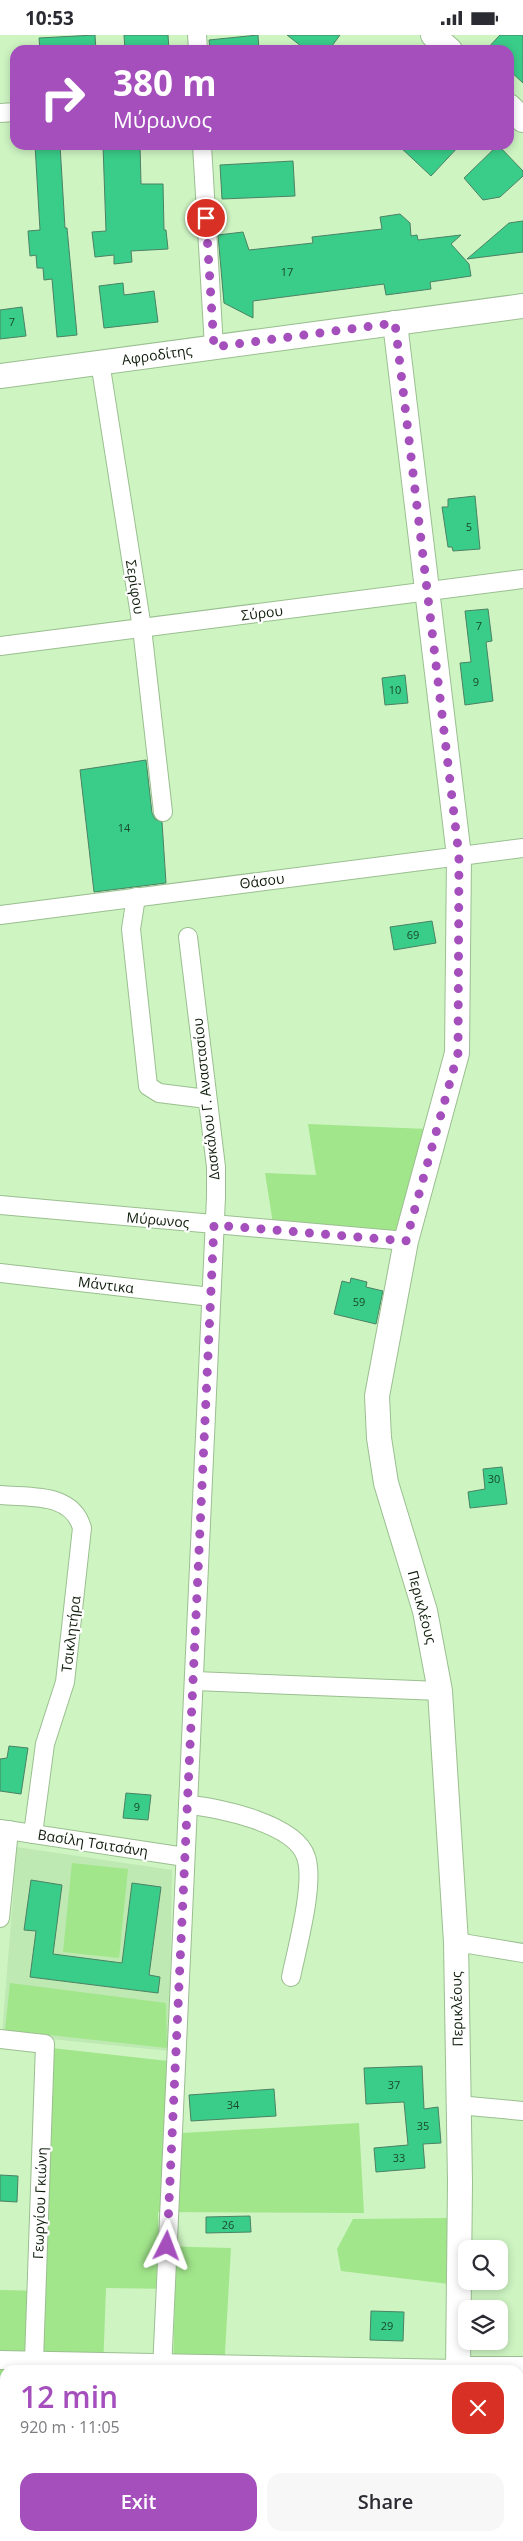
<!DOCTYPE html>
<html lang="en">
<head>
<meta charset="utf-8">
<style>
	body { margin:0; font-family:"Open Sans",sans-serif; background:#f7f7f7; color:#2b2b33; height:100vh; display:flex; flex-direction:column; font-size:19px; white-space:nowrap }
	* { box-sizing:border-box; margin:0 }
	p { font-size:16px; color:#7c7c81 }
	.icon { flex:none; width:28px; height:28px; fill:none; stroke:currentColor; stroke-width:2; stroke-linecap:round; stroke-linejoin:round }
	.map { position:relative; flex:1; overflow:hidden }
	.panel { position:absolute; left:0px; top:2330px; width:524px; height:176px; display:flex; flex-direction:column; background:#fff; border-radius:15px 15px 0 0; box-shadow:0 2px 8px #0003 }
	.panel>* { flex:none }
	.guide { position:absolute; left:10px; top:10px; width:504px; height:105px; border-radius:15px; box-shadow:0 2px 8px #0003; background:#a54fbd; color:#fff; overflow:hidden }
	.fabs { position:absolute; left:458px; top:2205px; display:grid; gap:10px }
	.fabs a { display:grid; place-items:center; width:50px; height:50px; border-radius:10px; background:#fff; box-shadow:0 2px 8px #0003; font-size:25px }
	.pin { position:absolute; display:grid; place-items:center; width:42px; height:42px; color:#fff; margin:-21px; border:2px solid #fff; border-radius:50%; box-shadow:0 1px 5px #0007 }
	.me { position:absolute; width:55px; margin:-28px; rotate:3deg; stroke-linejoin:round; filter:drop-shadow(0 0 4px #0008) }
	.turn { display:flex; align-items:center; gap:18px; height:105px; padding:0 20px; font-size:22px }
	.turn .icon { width:65px; height:65px; stroke-width:2.5 }
	.turn b { display:block; font-size:35px; line-height:42px }
	.round { display:grid; place-items:center; flex:none; width:52px; height:52px; border-radius:15px; background:#f7f7f7 }
	.overview { display:flex; align-items:center; justify-content:space-between; height:85px; padding:0 20px }
	h1 { font-size:30px; font-weight:600; line-height:38px; color:#a54fbd }
	.cta { display:flex; gap:10px; margin-top:auto; padding:10px 20px }
	.cta a { flex:1; height:58px; border-radius:15px; background:#a54fbd; color:#fff; font-size:20px; font-weight:600; line-height:58px; text-align:center }
	.cta a+a { background:#f7f7f7; color:#2b2b33 }
	.status { display:flex; justify-content:space-between; align-items:center; height:35px; padding:0 25px; background:#fff; direction:ltr }
	.status svg { height:14px; fill:currentColor }
	.map>svg:first-child { display:block }
	.built { fill:#bee9b2 }
	.green { fill:#a1e68b }
	.building { fill:#3acc89; stroke:#4b8264 }
	.lines { fill:none; stroke-linecap:round; stroke-linejoin:round }
	.street-casing { stroke:#9bbf90; stroke-width:20 }
	.secondary-casing { stroke:#9bbf90; stroke-width:26 }
	.street { stroke:#fff; stroke-width:18 }
	.secondary { stroke:#fff; stroke-width:24 }
	.route { stroke:#a54fbd; stroke-width:9; stroke-dasharray:0 16.2 }
	.labels { text-anchor:middle; stroke-width:4.5; stroke-linejoin:round; paint-order:stroke }
	.number-label { font-size:11px; fill:#19482a }
	.street-label { font-size:14px; fill:#0e1c0a; stroke:#fff }
</style>
</head>
<body>
<div class="status"><b>10:53</b><svg viewBox="0 0 49 12"><path d="M0 12V9h3v3zM5 12V6h3v6zM10 12V3h3v9zM15 12V0h3v12zM26 1h20v11H26zM47 4h2v5h-2z"/></svg></div>
<div class="map">
<svg width="523" height="2506" viewBox="0 0 523 2506">
	<rect width="100%" height="100%" fill="#cef4c2"/>
	<polygon class="built" points="17,1812 172,1835 169,2016 2,1999"/>
	<g class="green">
		<polygon points="308,1089 427,1094 398,1209 274,1195 265,1138 316,1140"/>
		<polygon points="72,1828 128,1834 119,1923 63,1917"/>
		<polygon points="10,1948 166,1968 167,2013 5,1995"/>
		<polygon points="52,2013 168,2026 165,2099 359,2088 364,2178 158,2177 158,2211 231,2213 224,2335 173,2335 175,2254 106,2253 103,2335 5,2335 5,2340 0,2340 0,2255 44,2256"/>
		<polygon points="448,2183 449,2249 341,2236 337,2214 353,2184"/>
	</g>
	<g class="building">
		<polygon points="95,0 96,15 40,15 39,3"/>
		<polygon points="124,0 168,0 169,15 125,15"/>
		<polygon points="258,0 259,15 210,15 209,5"/>
		<polygon points="287,0 340,0 329,15 306,15"/>
		<polygon points="500,0 523,0 523,48 509,35 509,15 486,15"/>
		<polygon points="35,110 60,110 65,193 67,193 77,300 57,302 52,244 44,245 43,233 37,233 36,220 30,221 28,196 40,195"/>
		<polygon points="103,110 140,110 141,149 163,149 164,195 166,195 168,214 131,216 132,227 114,229 114,220 95,222 92,197 106,196"/>
		<polygon points="398,110 460,110 431,141"/>
		<polygon points="498,110 523,136 523,141 500,162 483,165 464,143"/>
		<polygon points="293,126 295,161 222,164 220,130"/>
		<polygon points="400,179 410,188 411,201 417,200 418,205 461,200 451,209 469,229 471,241 430,247 431,254 386,260 384,249 253,266 253,283 224,268 218,200 243,197 249,215 313,208 312,202 382,194 380,182"/>
		<polygon points="523,186 523,217 467,224 509,188"/>
		<polygon points="123,248 124,260 154,256 158,287 104,293 99,251"/>
		<polygon points="22,272 26,301 0,304 0,275"/>
		<polygon points="475,461 480,514 453,516 452,512 448,512 442,472 448,472 448,464"/>
		<polygon points="488,574 492,606 486,607 493,666 465,670 460,628 471,627 465,576"/>
		<polygon points="405,640 408,668 385,670 382,643"/>
		<polygon points="146,725 152,778 155,784 162,787 166,848 94,857 80,735"/>
		<polygon points="432,886 436,908 394,915 390,892"/>
		<polygon points="351,1243 367,1247 366,1252 383,1256 376,1289 334,1279 342,1246 350,1248"/>
		<polygon points="502,1432 507,1469 470,1473 468,1457 485,1454 483,1434"/>
		<polygon points="9,1711 28,1713 21,1759 0,1756 0,1724 7,1723"/>
		<polygon points="126,1758 151,1760 148,1785 123,1783"/>
		<polygon points="31,1845 62,1850 53,1919 122,1928 132,1848 161,1852 149,1940 160,1942 158,1958 30,1942 36,1896 24,1895"/>
		<polygon points="422,2031 424,2074 438,2072 441,2108 423,2109 425,2133 376,2137 374,2113 408,2110 404,2067 366,2069 364,2033"/>
		<polygon points="274,2054 276,2081 191,2086 189,2060"/>
		<polygon points="0,2140 18,2141 17,2167 0,2166"/>
		<polygon points="250,2181 251,2197 206,2198 206,2182"/>
		<polygon points="371,2276 404,2277 403,2306 370,2305"/>
	</g>
	<g class="lines">
		<g class="street-casing">
			<g id="street">
				<polyline points="197,0 198,15"/>
				<polyline points="0,78 15,77"/>
				<polyline points="202,110 214,312"/>
				<polyline points="100,327 142,593 163,777"/>
				<polyline points="0,611 523,544"/>
				<polyline points="136,862 131,894 148,1051 159,1058 207,1064"/>
				<polyline points="0,880 523,813"/>
				<polyline points="0,1170 406,1206"/>
				<polyline points="0,1238 211,1262"/>
				<path d="M0 1460C30 1463 72 1457 82 1493L65 1647 45 1709 33 1799"/>
				<polyline points="195,1646 440,1656"/>
				<path d="M188 1770C218 1772 296 1789 306 1822 315 1848 297 1913 291 1942"/>
				<polyline points="0,1794 185,1822"/>
				<polyline points="0,1883 9,1795"/>
				<polyline points="456,1907 523,1918"/>
				<polyline points="0,2004 45,2009 34,2326"/>
				<polyline points="458,2070 523,2076"/>
				<polyline points="0,2325 458,2334"/>
				<polyline points="162,2335 216,1162 216,1132 188,902"/>
				<polyline points="161,2506 161,2501"/>
			</g>
		</g>
		<g class="secondary-casing">
			<g id="secondary">
				<polyline points="433,0 450,15"/>
				<polyline points="509,71 523,85"/>
				<polyline points="395,288 459,821 457,1018 406,1206 377,1361 379,1403 386,1448 425,1576 440,1656 456,1907 460,2147 458,2335"/>
				<polyline points="0,341 523,271"/>
				<polyline points="458,2334 523,2334"/>
				<polyline points="519,2404 523,2400"/>
				<polyline points="431,2506 434,2501"/>
			</g>
		</g>
		<use href="#street" class="street"/>
		<use href="#secondary" class="secondary"/>
	</g>
	<g class="lines">
		<polyline class="route" points="167,2211 214,1190 406,1206 458,1018 459,821 395,288 214,312 206,183"/>
	</g>
	<g class="labels">
		<g class="number-label">
			<text x="287" y="241">17</text>
			<text x="12" y="291">7</text>
			<text x="469" y="496">5</text>
			<text x="479" y="595">7</text>
			<text x="476" y="651">9</text>
			<text x="395" y="659">10</text>
			<text x="124" y="797">14</text>
			<text x="413" y="904">69</text>
			<text x="359" y="1271">59</text>
			<text x="494" y="1448">30</text>
			<text x="137" y="1776">9</text>
			<text x="394" y="2054">37</text>
			<text x="233" y="2074">34</text>
			<text x="423" y="2095">35</text>
			<text x="399" y="2127">33</text>
			<text x="228" y="2194">26</text>
			<text x="387" y="2295">29</text>
		</g>
		<g class="street-label">
			<text transform="translate(157 320) rotate(-8)" y="5">Αφροδίτης</text>
			<text transform="translate(135 552) rotate(81)" y="5">Σερίφου</text>
			<text transform="translate(262 578) rotate(-7)" y="5">Σύρου</text>
			<text transform="translate(262 846) rotate(-7)" y="5">Θάσου</text>
			<text transform="translate(206 1064) rotate(-96)" y="5">Δασκάλου Γ. Αναστασίου</text>
			<text transform="translate(158 1185) rotate(5)" y="5">Μύρωνος</text>
			<text transform="translate(106 1250) rotate(7)" y="5">Μάντικα</text>
			<text transform="translate(422 1572) rotate(75)" y="5">Περικλέους</text>
			<text transform="translate(71 1599) rotate(-83)" y="5">Τσικλητήρα</text>
			<text transform="translate(93 1808) rotate(9)" y="5">Βασίλη Τσιτσάνη</text>
			<text transform="translate(457 1974) rotate(-91)" y="5">Περικλέους</text>
			<text transform="translate(40 2168) rotate(-88)" y="5">Γεωργίου Γκιώνη</text>
		</g>
	</g>
</svg>
<div class="fabs">
<a><svg class="icon" aria-label="search" viewBox="0 0 24 24"><circle cx="10" cy="10" r="6"/><path d="M15 15l6 6"/></svg></a>
<a><svg class="icon" aria-label="layers" viewBox="0 0 24 24"><path d="M12 4l9 5-9 5-9-5zM3 14l9 5 9-5"/></svg></a>
</div>
<div class="pin" style="left:206px;top:183px;background:#d93025"><svg class="icon" aria-label="arrive" viewBox="0 0 24 24"><path d="M6 21V4h12l-3 4 3 4H6"/></svg></div>
<svg class="me" style="left:167px;top:2211px" viewBox="-20 -20 40 40"><path d="M0-17L14 15 0 8-14 15z" fill="#a54fbd" stroke="#fff" stroke-width="4"/></svg>
<div class="guide">
<div class="turn"><svg class="icon" aria-label="right" viewBox="0 0 24 24"><path d="M7 20v-9h11M14 6l5 5-5 5"/></svg><div><b>380 m</b>Μύρωνος</div></div>
</div>
<section class="panel">
<div class="overview"><div><h1>12 min</h1><p>920 m · 11:05</p></div><a class="round" style="background:#d93025;color:#fff"><svg class="icon" aria-label="close" viewBox="0 0 24 24"><path d="M6 6l12 12M18 6L6 18"/></svg></a></div>
<div class="cta"><a>Exit</a><a>Share</a></div>
</section>
</div>
</body>
</html>
